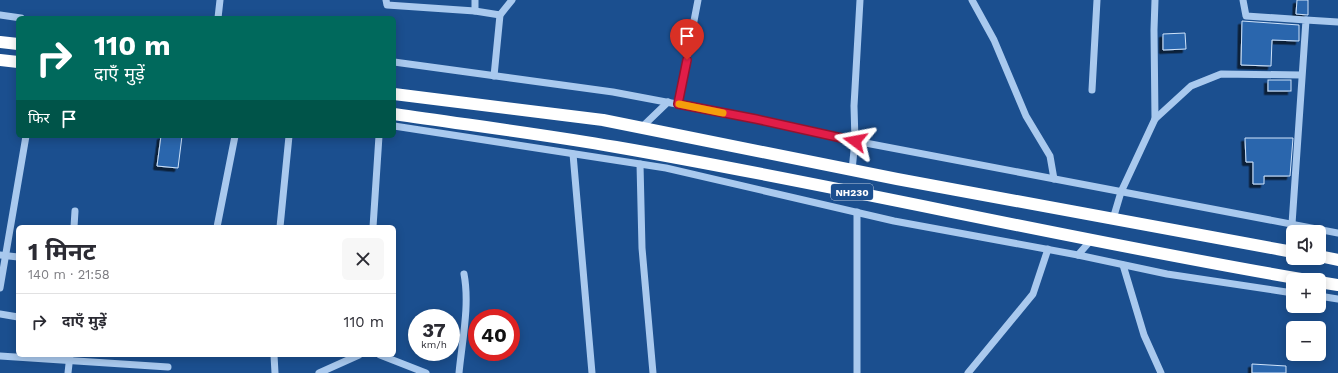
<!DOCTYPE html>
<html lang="hi">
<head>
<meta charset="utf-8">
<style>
	body { margin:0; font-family:"Work Sans","Noto Sans Devanagari",sans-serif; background:#f7f7f7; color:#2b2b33; height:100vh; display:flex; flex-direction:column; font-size:15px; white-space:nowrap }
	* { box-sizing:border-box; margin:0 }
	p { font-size:13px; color:#7c7c81 }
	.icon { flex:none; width:22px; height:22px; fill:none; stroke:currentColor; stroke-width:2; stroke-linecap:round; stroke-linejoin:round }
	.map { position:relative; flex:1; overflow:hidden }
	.sheet { position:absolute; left:16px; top:225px; width:380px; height:132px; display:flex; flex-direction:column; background:#fff; border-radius:6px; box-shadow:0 2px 10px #0003 }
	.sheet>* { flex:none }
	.guide { position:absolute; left:16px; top:16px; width:380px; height:122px; border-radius:6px; box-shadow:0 2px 10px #0003; background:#00695c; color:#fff; overflow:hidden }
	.fabs { position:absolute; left:1286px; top:225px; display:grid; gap:8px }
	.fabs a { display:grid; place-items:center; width:40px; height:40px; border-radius:6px; background:#fff; box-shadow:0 2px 10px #0003; font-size:20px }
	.speed { position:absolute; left:408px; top:309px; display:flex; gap:8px; font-size:20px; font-weight:700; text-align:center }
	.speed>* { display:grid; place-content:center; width:52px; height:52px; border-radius:50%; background:#fff; box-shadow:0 2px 10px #0003; line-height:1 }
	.speed small { font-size:10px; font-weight:400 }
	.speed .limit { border:6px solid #d22; background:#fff; color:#111 }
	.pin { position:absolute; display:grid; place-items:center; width:34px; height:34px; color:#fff; margin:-41px -17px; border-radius:50% 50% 50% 0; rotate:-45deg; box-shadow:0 0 4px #0007 }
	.pin .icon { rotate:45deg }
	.me { position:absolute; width:44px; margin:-22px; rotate:283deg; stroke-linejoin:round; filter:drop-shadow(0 0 3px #0008) }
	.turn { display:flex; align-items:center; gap:14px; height:84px; padding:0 12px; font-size:18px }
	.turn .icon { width:52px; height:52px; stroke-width:2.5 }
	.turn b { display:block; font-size:28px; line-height:34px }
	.then { display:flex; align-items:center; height:38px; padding:0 12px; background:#0003; gap:8px; font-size:15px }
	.round { display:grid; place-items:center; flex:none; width:42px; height:42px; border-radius:6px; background:#f7f7f7 }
	.head { display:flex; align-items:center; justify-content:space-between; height:68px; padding:0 12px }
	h1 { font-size:24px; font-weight:700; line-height:30px }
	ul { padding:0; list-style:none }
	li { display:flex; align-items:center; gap:12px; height:56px; padding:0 12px; border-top:1px solid #e1e1e2 }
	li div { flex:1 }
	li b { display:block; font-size:15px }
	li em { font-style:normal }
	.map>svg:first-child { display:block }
	.building { fill:#2a66ad; stroke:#cfe3fa; filter:url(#shadow) }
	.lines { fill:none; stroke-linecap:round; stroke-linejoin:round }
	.minor { stroke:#a9c9ee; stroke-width:7 }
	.highway { stroke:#fff; stroke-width:12 }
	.route-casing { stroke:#92132f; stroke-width:10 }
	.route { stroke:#e11d48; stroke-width:7 }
	.slow { stroke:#f59e0b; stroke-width:7 }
	.labels { text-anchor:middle; stroke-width:4; stroke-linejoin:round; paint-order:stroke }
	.shield { fill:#1b4f8f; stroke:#bbcadd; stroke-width:1 }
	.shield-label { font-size:10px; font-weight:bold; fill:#fff }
</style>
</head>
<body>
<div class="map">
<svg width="1338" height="373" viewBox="0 0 1338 373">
	<defs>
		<filter id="shadow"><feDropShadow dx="-3.5" dy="3.5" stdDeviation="0" flood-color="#0009"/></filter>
	</defs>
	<rect width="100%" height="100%" fill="#1b4f8f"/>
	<g class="building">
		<polygon points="1297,0 1308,0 1308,15 1296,14"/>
		<polygon points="1242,21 1299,25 1299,41 1272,40 1271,66 1241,65"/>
		<polygon points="1185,33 1186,49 1163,50 1163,34"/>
		<rect x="1268" y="80" width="23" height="11"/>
		<polygon points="161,136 182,136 178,168 157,166"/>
		<polygon points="1245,138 1293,138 1290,176 1264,176 1264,184 1253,184 1253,162 1246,162"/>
		<polygon points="1252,364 1286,366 1286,373 1252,373"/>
	</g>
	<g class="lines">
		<g class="minor">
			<polyline points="386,0 387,5 475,11 500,15"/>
			<polyline points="475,0 475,11"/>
			<polyline points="972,0 994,40 1026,116 1050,156 1054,179"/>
			<polyline points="1243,0 1246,16 1306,20 1292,224"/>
			<polyline points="0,15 21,18"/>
			<polyline points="218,18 220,0"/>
			<polyline points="1306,20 1338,22"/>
			<polyline points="394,62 613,92 756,119 855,141 1338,233"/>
			<polyline points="494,76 500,15 512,0"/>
			<polyline points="1092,90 1097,0"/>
			<polyline points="678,104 698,0"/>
			<polyline points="1155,119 1191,86 1221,74 1301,75"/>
			<polyline points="394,126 666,168 894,221 1078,255 1167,274 1293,293"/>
			<polyline points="642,127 668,102"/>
			<polyline points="573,154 592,373"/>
			<polyline points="640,164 642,248 653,373"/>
			<polyline points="852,170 855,141 854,106 860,0"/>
			<polyline points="1113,219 1121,192 1155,119 1154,30 1155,0"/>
			<polyline points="74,227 75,211"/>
			<polyline points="217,227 235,136"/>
			<polyline points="280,227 289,136"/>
			<polyline points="373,227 379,136"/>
			<polyline points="0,255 18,257"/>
			<polyline points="1078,255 1091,240"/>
			<polyline points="1123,265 1144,335 1161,373"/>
			<polyline points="0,288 26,136"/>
			<polyline points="1319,296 1338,299"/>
			<polyline points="0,314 18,317"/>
			<polyline points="274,355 275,373"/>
			<polyline points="380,355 426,373"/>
			<polyline points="0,356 168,367"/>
			<polyline points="68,373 70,355"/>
			<polyline points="319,373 359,355"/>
			<path d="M459 373C462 341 470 305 464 274"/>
			<polyline points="857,373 857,212"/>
			<polyline points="968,373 1033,294 1048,249"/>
		</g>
		<g class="highway">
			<polyline points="0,42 18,44"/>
			<polyline points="0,60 18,62"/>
			<polyline points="394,94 603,120 897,179 1293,252"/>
			<path d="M394 114C468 125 542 134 616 147 847 187 1076 241 1307 280"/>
			<polyline points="1319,256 1338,260"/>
			<polyline points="1319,282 1338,285"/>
		</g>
	</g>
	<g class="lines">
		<g class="route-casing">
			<polyline id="route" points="687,60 678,104 756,119 855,141"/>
		</g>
		<use href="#route" class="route"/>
		<polyline class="slow" points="679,104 723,113"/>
	</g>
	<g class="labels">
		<rect class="shield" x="831" y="184" width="42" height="16" rx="3"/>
		<g class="shield-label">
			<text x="852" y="196">NH230</text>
		</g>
	</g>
</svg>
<div class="fabs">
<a><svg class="icon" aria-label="sound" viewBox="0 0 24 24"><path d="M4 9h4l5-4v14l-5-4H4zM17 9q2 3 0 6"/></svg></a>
<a>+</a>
<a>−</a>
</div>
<div class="speed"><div>37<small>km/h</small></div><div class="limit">40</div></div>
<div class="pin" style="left:687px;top:60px;background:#d93025"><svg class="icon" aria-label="arrive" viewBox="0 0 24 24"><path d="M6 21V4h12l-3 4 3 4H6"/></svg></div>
<svg class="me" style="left:855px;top:141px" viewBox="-20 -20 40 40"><path d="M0-17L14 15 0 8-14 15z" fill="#e11d48" stroke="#fff" stroke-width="4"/></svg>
<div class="guide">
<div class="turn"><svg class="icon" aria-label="right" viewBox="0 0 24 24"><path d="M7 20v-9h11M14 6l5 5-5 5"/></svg><div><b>110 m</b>दाएँ मुड़ें</div></div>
<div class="then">फिर<svg class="icon" aria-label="arrive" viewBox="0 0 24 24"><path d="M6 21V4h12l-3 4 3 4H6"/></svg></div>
</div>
<section class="sheet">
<div class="head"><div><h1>1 मिनट</h1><p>140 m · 21:58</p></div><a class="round"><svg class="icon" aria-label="close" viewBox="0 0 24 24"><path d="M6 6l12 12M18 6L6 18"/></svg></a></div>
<ul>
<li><svg class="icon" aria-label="right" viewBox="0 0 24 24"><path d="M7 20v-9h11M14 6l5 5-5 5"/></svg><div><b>दाएँ मुड़ें</b></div><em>110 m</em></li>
</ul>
</section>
</div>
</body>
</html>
